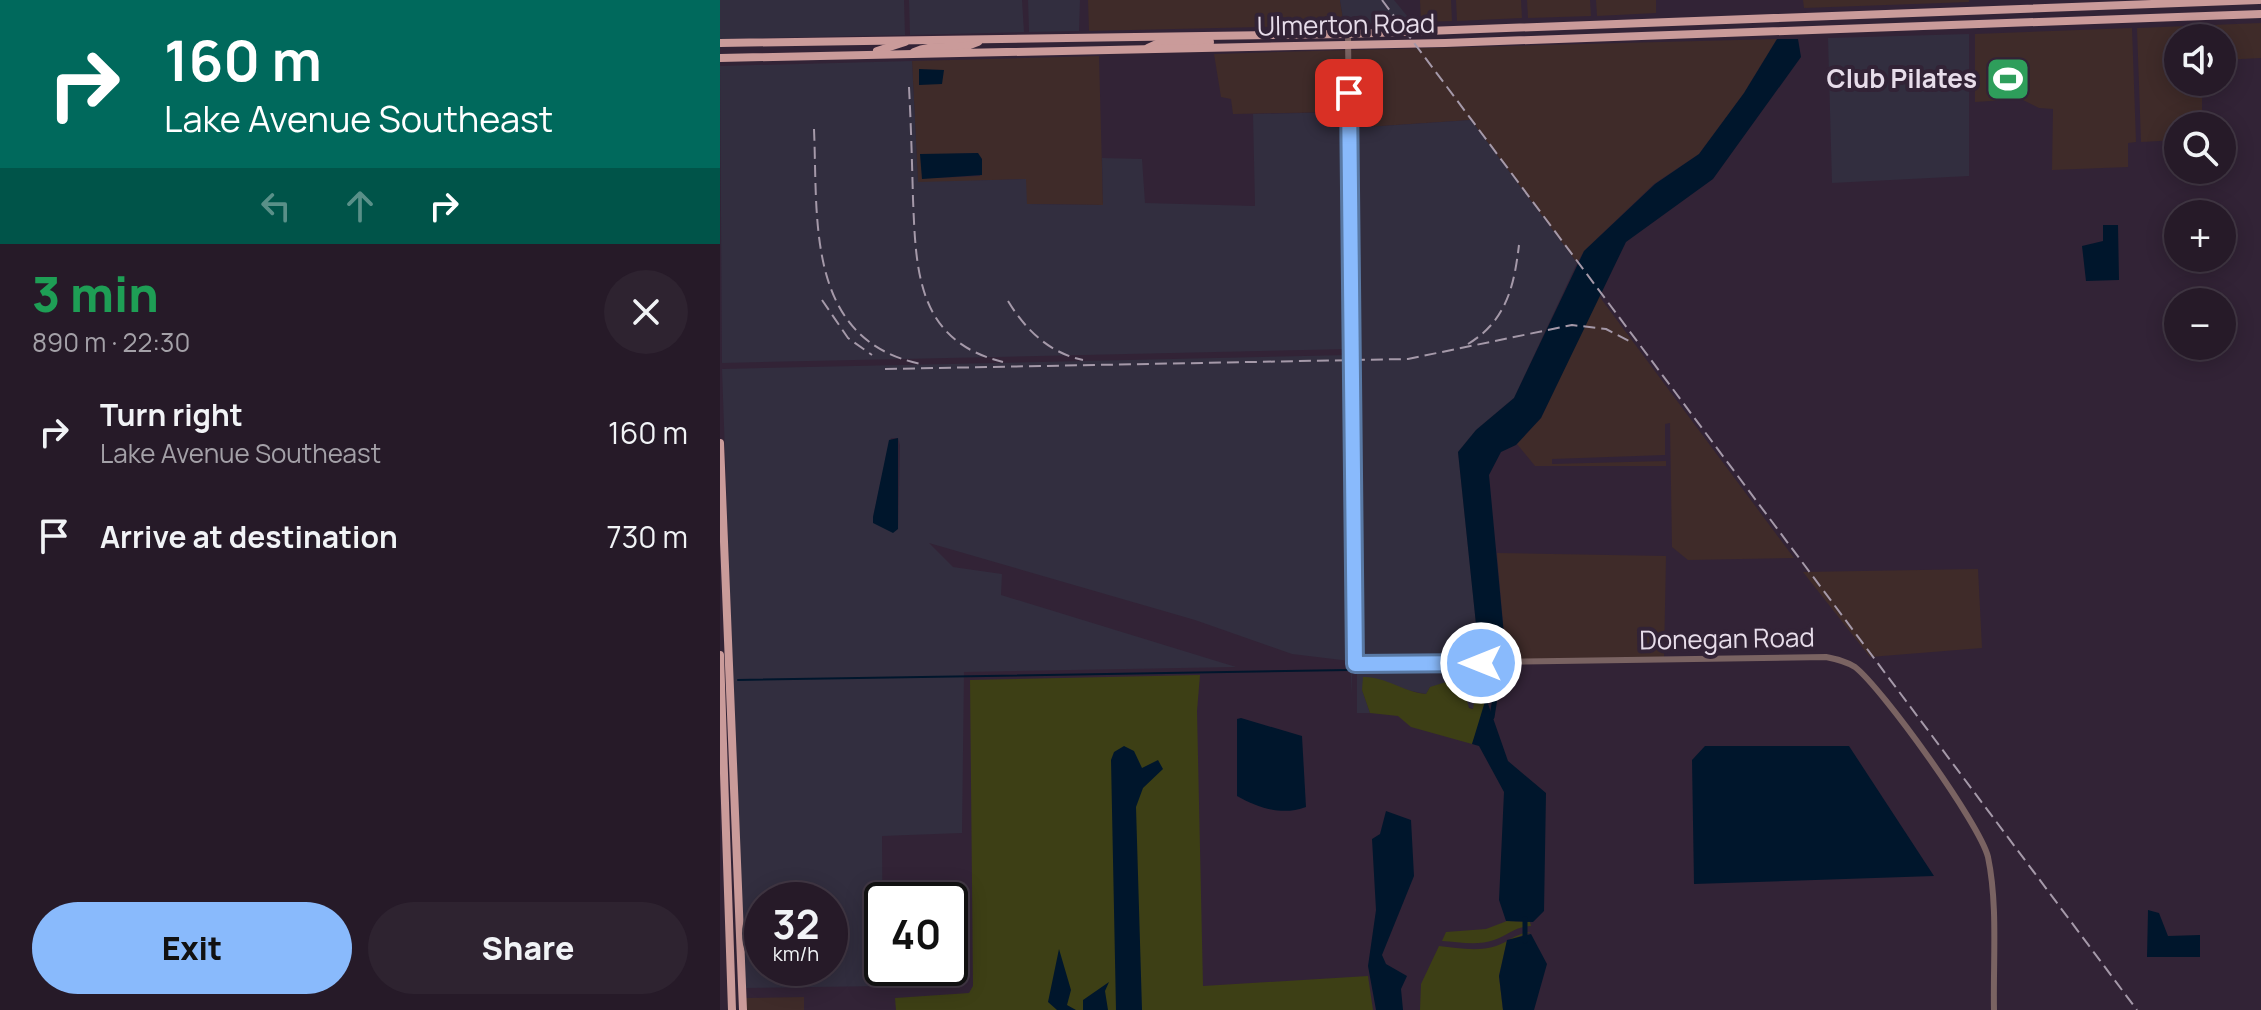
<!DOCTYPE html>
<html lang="en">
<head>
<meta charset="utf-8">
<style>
	body { margin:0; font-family:Manrope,sans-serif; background:#2e2330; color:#f1f3f6; height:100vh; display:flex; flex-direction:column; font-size:30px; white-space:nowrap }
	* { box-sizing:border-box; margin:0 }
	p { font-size:26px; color:#a4a1a8 }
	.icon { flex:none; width:44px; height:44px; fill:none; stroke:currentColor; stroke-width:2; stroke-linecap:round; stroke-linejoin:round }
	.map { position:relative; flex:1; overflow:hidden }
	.details { display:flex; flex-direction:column; background:#261a28; width:720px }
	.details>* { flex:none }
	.hud { background:#00695c; color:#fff; overflow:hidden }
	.controls { position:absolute; left:1444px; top:24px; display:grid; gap:16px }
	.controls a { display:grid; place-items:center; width:72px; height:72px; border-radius:50%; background:#261a28; box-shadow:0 4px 20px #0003,0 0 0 2px #423845; font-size:40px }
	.speed { position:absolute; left:24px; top:882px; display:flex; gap:16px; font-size:40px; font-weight:700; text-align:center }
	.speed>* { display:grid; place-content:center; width:104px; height:104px; border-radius:50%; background:#261a28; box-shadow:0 4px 20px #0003,0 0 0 2px #423845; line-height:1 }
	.speed small { font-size:20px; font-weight:400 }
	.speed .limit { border:4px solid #111; border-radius:12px; background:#fff; color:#111 }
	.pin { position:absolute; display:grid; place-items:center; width:68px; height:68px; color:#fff; margin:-34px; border-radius:16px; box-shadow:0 4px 12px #0006 }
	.me { position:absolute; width:88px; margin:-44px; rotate:270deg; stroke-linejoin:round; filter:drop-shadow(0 0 6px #0008) }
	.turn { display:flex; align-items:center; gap:28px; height:168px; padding:0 32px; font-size:36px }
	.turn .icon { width:104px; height:104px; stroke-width:2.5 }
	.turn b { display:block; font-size:56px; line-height:68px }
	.lanes { display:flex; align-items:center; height:76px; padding:0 32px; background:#0003; justify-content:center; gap:40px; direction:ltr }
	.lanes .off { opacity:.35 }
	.round { display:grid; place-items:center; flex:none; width:84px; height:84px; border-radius:42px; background:#2e2330 }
	.headline { display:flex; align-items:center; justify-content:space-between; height:136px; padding:0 32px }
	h1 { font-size:48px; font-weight:800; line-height:60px; color:#1e9e55 }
	.action { display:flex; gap:16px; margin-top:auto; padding:16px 32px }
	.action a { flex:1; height:92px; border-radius:48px; background:#89bafc; color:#111; font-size:32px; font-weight:800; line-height:92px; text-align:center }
	.action a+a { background:#2e2330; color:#f1f3f6 }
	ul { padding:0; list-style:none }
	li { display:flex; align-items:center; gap:24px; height:104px; padding:0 32px }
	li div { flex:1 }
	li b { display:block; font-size:30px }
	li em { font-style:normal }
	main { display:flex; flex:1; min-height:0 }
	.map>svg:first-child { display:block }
	.commercial { fill:#3f2b29; fill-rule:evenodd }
	.industrial { fill:#322e3f; fill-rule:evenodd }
	.green { fill:#3d3f15 }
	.water { fill:#00162c }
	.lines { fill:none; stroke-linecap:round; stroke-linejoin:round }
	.stream { stroke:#00162c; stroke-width:2 }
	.canal { stroke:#00162c; stroke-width:5 }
	.minor { stroke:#7a6362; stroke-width:6 }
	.major { stroke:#ca9b9a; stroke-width:8 }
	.rail { stroke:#a599a9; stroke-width:2; stroke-dasharray:12 6; stroke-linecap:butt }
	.route-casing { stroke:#5979a4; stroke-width:20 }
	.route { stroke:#89bafc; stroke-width:14 }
	.labels { text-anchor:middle; stroke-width:8; stroke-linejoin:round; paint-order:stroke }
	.street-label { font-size:26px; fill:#e7ddea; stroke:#322336 }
	.poi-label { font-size:26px; font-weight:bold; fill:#e7ddea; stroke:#322336; text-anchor:end }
</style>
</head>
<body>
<main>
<section class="details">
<div class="hud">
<div class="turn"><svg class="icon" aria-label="right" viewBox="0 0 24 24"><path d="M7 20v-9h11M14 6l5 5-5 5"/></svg><div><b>160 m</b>Lake Avenue Southeast</div></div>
<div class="lanes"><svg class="icon off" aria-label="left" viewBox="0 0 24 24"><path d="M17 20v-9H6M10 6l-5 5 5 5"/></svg><svg class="icon off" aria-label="ahead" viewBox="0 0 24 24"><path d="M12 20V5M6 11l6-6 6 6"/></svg><svg class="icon" aria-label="right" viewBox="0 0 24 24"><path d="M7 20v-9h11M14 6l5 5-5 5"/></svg></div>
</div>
<div class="headline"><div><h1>3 min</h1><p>890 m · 22:30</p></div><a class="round"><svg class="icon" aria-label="close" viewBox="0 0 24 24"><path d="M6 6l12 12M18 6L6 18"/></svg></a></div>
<ul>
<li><svg class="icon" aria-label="right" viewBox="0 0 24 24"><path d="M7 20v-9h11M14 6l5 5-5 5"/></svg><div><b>Turn right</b><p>Lake Avenue Southeast</p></div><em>160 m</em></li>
<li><svg class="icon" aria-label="arrive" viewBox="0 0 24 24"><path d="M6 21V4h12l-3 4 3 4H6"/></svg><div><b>Arrive at destination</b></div><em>730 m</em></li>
</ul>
<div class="action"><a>Exit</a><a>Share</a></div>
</section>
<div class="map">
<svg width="1541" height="1010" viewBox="0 0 1541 1010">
	<rect width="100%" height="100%" fill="#322336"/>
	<g class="commercial">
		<polygon points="368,0 620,0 624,25 369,31"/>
		<polygon points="700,0 731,0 732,21 701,22"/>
		<polygon points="736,0 801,0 802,18 737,21"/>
		<polygon points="807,0 870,0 871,16 808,18"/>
		<polygon points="876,0 936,0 936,13 877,16"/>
		<polygon points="1083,0 1249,0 1249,2 1084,8"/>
		<polygon points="1541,23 1541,58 1502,60 1502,38 1458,38 1458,82 1482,82 1482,126 1458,126 1458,140 1421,142 1417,28"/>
		<polygon points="1412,28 1416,142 1408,143 1408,167 1332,170 1333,109 1319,108 1301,99 1255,102 1255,34"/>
		<polygon points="1057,39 1024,93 979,154 934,184 864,251 857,263 751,120 632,128 631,50"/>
		<polygon points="626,50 626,129 623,112 513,114 511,99 501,97 494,54"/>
		<path d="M379 56 383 205 306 204 305 179 198 183 192 61ZM258 153 260 176 215 178 200 155Z"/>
		<polygon points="879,296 1074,558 968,560 952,547 950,423 945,424 945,455 832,459 832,464 946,461 946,466 815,466 797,444 821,418"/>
		<polygon points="777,553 946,556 944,657 789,660 782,641 784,635"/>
		<polygon points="1258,569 1262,648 1150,657 1083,572"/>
		<polygon points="84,997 84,1010 25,1010 25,998"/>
	</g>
	<g class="industrial">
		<polygon points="0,0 184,0 185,35 0,39"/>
		<polygon points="189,0 302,0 304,32 190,35"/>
		<polygon points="308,0 360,0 359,31 309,32"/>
		<polygon points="620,0 674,0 692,22 624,25"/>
		<polygon points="1249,34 1249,176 1112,183 1108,38"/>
		<polygon points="192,61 198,182 306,179 307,204 383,205 382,158 422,159 425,203 535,206 533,114 624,112 629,349 2,363 0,66"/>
		<polygon points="751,120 857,263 794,398 756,430 738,452 757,633 780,644 782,641 789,660 637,661 632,128"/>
		<path d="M629 355 632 696 630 661 572 654 475 620 209 543 233 567 282 574 281 595 516 667 244 672 242 833 162 836 163 986 24 988 2 369ZM171 438H178L180 445 178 529 153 517ZM42 900H110V968H42Z"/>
		<polygon points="784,666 769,672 757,684 754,709 710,687 706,694 682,689 642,690 650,713 637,713 637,667"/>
	</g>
	<g class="green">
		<path d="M769 672 778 674 752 744 691 727 678 716 650 713 642 690 643 677C665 676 683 692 706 694L710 687 726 682 743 687 749 708 753 709 757 684Z"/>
		<polygon points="480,675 477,711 483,986 648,976 653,1010 176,1010 175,998 249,993 253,986 250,680"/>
		<path d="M787 921 810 922 811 926C794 927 789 935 774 940 758 946 738 942 722 941L726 932 766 929Z"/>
		<path d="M811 932 787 941 779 976 783 1010H700L701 984 719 946C737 948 758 952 776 946 790 941 796 933 811 932Z"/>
	</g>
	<g class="water">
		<polygon points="1057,39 1078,39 1081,57 993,179 906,242 821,418 796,445 781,452 769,475 784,635 780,644 766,648 766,635 757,634 738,452 756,430 794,398 864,251 935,184 979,154 1024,93"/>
		<polygon points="199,69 224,70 222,84 199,85"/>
		<polygon points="258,153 262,159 262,175 202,179 200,154"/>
		<polygon points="1383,225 1398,225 1399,280 1366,281 1362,246 1383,241"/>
		<polygon points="178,438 178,529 173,533 153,523 153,517 169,440"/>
		<polygon points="766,698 788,761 826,793 824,911 813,922 786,921 779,900 784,792 759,746 752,744"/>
		<path d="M521 718 582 736 586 807C562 816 538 808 517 796V719Z"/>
		<polygon points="404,746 414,751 422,768 438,760 443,769 423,788 416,807 422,1010 396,1010 391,760 394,752"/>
		<polygon points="985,746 1129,746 1214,876 974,884 972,760"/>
		<polygon points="666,811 691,820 694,876 662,955 666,964 687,976 681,989 683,1010 656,1010 648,966 656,910 652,839 660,834"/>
		<polygon points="1428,910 1439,913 1448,936 1480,935 1480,957 1427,957"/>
		<polygon points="811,934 827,964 814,1010 783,1010 779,976 787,940"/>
		<polygon points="339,949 351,990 347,1005 356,1010 337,1010 328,1002"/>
		<polygon points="389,982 385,991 388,1010 363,1010 363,1000"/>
	</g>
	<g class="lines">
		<polyline class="stream" points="18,680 628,670"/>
		<g class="canal">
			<polyline points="782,658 782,635"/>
			<polyline points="772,717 780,666"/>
			<polyline points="805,941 805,919"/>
		</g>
		<path class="minor" d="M628 34 635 664 1106 657C1116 659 1126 661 1135 667 1162 688 1260 824 1268 857 1278 905 1273 961 1274 1010"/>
		<g class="major">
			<polyline points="0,43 628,34 1539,0"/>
			<polyline points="428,48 439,43 490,42"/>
			<polyline points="157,51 185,42"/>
			<path d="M194 52C214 42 238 52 258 42"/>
			<polyline points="0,58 725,43 1541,14"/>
			<polyline points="0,443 23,1010"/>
			<polyline points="0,655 12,1010"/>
		</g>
		<g class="rail">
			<polyline points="662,0 1417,1010"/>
			<path d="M189 87C191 125 192 162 193 199 196 271 197 341 283 362"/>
			<path d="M94 129C98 220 85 340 201 364"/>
			<polyline points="102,300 128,338 152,355"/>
			<path d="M288 301C305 329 329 353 363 360"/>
			<path d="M748 344C786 321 794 287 799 245"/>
			<polyline points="165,369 688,359 852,325 886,329 913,343"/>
		</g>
	</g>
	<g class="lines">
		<g class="route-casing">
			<polyline id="route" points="629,93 635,664 761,663"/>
		</g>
		<use href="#route" class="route"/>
	</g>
	<defs>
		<g id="stadium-square" transform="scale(2.3)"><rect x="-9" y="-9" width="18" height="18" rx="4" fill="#2e9e5b" stroke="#322336"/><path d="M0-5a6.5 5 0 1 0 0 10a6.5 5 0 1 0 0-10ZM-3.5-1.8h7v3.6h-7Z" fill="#fff"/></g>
	</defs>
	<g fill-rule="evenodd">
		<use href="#stadium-square" x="1288" y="79"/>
	</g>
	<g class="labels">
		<g class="street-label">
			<text transform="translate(626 25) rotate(-1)" y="9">Ulmerton Road</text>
			<text transform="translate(1007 639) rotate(-1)" y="9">Donegan Road</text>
		</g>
		<g class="poi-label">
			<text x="1257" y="88">Club Pilates</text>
		</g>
	</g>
</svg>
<div class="controls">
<a><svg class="icon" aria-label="sound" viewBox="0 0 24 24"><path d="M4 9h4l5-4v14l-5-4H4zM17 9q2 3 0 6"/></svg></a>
<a><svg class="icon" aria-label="search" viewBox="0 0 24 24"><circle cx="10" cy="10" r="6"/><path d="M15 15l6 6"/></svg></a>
<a>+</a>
<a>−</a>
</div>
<div class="speed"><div>32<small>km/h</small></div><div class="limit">40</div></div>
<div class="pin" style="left:629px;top:93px;background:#d93025"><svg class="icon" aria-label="arrive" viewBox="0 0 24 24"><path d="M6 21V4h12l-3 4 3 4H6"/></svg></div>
<svg class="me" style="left:761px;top:663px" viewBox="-20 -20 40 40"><circle r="17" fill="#89bafc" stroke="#fff" stroke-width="3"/><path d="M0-11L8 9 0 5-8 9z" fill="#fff"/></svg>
</div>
</main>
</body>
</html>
